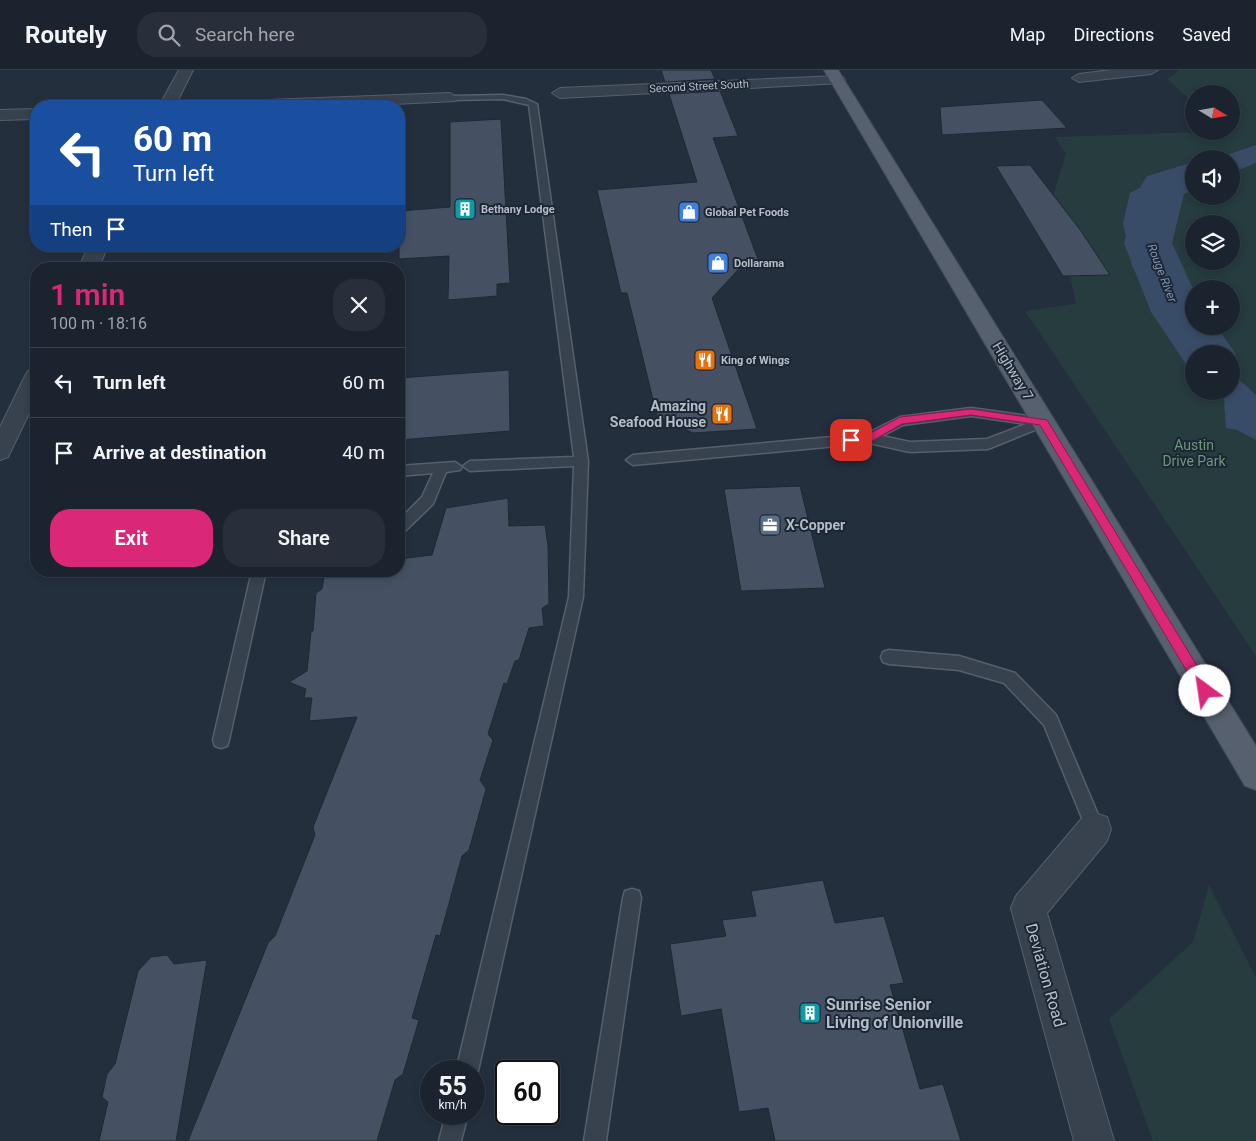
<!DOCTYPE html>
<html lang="en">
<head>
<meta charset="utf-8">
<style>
	body { margin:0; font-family:Roboto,sans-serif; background:#282f3a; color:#f1f3f6; height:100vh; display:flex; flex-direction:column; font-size:19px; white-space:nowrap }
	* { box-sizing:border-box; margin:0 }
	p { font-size:16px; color:#a0a4aa }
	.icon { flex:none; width:28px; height:28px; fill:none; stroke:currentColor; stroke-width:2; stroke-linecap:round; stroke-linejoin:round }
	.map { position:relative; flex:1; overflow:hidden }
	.panel { position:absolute; left:30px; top:192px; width:375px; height:315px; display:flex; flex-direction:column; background:#1b232e; border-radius:20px; box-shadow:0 2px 8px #0003,0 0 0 1px #39404a }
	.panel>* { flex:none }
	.hud { position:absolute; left:30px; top:30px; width:375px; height:152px; border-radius:20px; box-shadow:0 2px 8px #0003,0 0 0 1px #39404a; background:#1a4fa0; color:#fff; overflow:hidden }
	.needle { width:32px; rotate:101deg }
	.buttons { position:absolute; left:1185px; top:15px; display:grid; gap:10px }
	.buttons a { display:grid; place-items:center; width:55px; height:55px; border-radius:50%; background:#1b232e; box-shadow:0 2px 8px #0003,0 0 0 1px #39404a; font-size:25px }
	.speed { position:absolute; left:420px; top:990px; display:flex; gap:10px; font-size:25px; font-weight:700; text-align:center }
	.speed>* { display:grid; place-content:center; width:65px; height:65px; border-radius:50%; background:#1b232e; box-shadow:0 2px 8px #0003,0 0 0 1px #39404a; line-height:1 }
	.speed small { font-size:12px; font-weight:400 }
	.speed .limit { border:2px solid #111; border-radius:8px; background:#fff; color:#111 }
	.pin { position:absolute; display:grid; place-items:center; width:42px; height:42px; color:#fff; margin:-21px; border-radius:10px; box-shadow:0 2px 8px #0006 }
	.me { position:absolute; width:55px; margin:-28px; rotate:329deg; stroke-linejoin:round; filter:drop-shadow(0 0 4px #0008) }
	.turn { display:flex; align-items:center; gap:18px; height:105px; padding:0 20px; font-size:22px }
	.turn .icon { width:65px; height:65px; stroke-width:2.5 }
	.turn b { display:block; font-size:35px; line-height:42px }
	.then { display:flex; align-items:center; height:48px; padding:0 20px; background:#0003; gap:10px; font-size:19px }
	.round { display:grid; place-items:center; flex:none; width:52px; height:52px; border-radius:20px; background:#282f3a }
	.summary { display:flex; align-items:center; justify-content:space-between; height:85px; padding:0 20px }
	h1 { font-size:30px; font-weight:600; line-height:38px; color:#db2777 }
	.action { display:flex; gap:10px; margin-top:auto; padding:10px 20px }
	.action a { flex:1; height:58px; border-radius:20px; background:#db2777; color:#fff; font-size:20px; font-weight:600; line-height:58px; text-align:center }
	.action a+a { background:#282f3a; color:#f1f3f6 }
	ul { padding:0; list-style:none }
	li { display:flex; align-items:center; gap:15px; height:70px; padding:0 20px; border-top:1px solid #39404a }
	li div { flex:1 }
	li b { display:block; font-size:19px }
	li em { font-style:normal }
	header { display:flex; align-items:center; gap:30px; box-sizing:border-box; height:70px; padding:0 25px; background:#1b232e; border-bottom:1px solid #39404a }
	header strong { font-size:24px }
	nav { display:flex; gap:28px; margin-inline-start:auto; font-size:18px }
	.search { width:350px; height:45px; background:#282f3a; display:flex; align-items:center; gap:12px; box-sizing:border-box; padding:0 18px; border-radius:20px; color:#a0a4aa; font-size:19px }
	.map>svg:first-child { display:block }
	.green { fill:#263c3f; fill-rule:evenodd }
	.water { fill:#394c67 }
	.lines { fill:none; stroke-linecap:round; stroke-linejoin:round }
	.river { fill:#394c67; fill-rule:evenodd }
	.building { fill:#455162; stroke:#1f2835 }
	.lane-casing { stroke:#565f6c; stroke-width:3 }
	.street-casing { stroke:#565f6c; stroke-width:2 }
	.primary-casing { stroke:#414a57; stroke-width:2 }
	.lane { fill:#38414e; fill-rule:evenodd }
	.street { fill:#38414e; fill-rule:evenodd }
	.primary { fill:#56606e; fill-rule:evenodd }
	.route { fill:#db2777; stroke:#8e194d }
	.labels { text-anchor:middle; stroke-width:4; stroke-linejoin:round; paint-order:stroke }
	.far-street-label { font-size:11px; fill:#b4bcc9; stroke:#1d2633 }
	.far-poi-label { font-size:11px; font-weight:bold; fill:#b4bcc9; stroke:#1d2633; text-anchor:start }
	.far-water-label { font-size:12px; font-style:italic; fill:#7c92b1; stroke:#1d2633 }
	.street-label { font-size:14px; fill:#b4bcc9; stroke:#1d2633 }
	.poi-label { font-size:14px; font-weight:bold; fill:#b4bcc9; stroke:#1d2633; text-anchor:end }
	.park-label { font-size:14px; fill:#6b9a76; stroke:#1d2633 }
	.near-street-label { font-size:16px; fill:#b4bcc9; stroke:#1d2633 }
	.near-poi-label { font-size:16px; font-weight:bold; fill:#b4bcc9; stroke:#1d2633; text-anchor:start }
</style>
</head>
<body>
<header>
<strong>Routely</strong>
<div class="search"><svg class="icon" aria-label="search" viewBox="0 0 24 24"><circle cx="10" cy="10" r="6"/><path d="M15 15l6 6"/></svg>Search here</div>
<nav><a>Map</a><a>Directions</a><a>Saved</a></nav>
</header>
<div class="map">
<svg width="1256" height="1071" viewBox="0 0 1256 1071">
	<rect width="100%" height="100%" fill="#242f3e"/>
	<g class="green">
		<path d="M1180 0H1256V586L1025 241 1076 234 1053 127 1066 83 1055 67 1231 61V24H1194V33L1167 9ZM1194 89H1231V126H1194ZM1194 154H1231V191H1194ZM1194 219H1231V256H1194ZM1194 284H1231V321H1194Z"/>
		<polygon points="1209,815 1256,908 1256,1071 1153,1071 1109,949 1193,872"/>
	</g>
	<g class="water">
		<polygon points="1256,75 1256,93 1231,103 1231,89 1215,89"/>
		<polygon points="1194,96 1194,119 1161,133 1152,155 1163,205 1194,250 1194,256 1198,256 1216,284 1194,284 1194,288 1143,217 1132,196 1123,153 1130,123 1158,108"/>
		<polygon points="1231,302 1256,325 1256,370 1237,360 1226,358 1224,330 1218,321 1231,321"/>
	</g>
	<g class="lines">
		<polygon class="river" points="1194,92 1194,120 1184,124 1172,173 1194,221 1194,256 1216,256 1236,284 1231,291 1231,284 1194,284 1194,298 1188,297 1151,242 1124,173 1141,116 1147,106"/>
	</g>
	<g class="building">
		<polygon points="661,0 711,0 715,9 665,12"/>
		<polygon points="720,21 738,66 713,68 759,192 745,192 712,228 757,359 693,363 657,346 627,223 621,223 597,120 697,112 669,24"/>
		<polygon points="1042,30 1067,58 942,65 940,37"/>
		<polygon points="501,49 510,213 497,214 497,226 448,230 449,186 399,189 399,141 450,137 450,52"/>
		<polygon points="1030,95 1081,161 1110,205 1063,206 996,96"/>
		<polygon points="509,300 510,361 399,370 399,308"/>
		<polygon points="800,416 825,518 741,521 724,419"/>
		<polygon points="508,428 509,456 545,455 548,476 549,534 542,538 544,556 529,558 519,590 515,591 507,614 504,613 488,664 493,670 480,710 486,719 469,780 462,786 440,866 436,865 412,948 419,950 403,1004 395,1010 377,1071 188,1071 268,873 275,866 315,765 313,757 357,647 309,651 312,628 304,628 306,619 289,612 307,601 311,562 313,561 316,523 322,519 325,501 399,501 399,489 432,485 446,438"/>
		<polygon points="823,810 835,853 884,846 904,913 890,915 920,1019 943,1014 961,1071 775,1071 768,1038 739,1042 721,939 681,946 670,874 726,866 722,850 756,846 751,821"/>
		<polygon points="167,885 174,894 207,890 176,1071 99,1071 108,1032 102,1027 107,1004 115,994 138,901 151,887"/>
	</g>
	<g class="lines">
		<g class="lane-casing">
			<g id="lane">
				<polygon points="503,25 526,29 537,34 588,391 583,527 478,1001 474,1009 474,1001 456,1001 569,527 574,396 470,401 463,396 470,391 574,387 529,35 503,29 450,30 446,28 450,26"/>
				<path d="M971 338 1043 348 1049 352 1047 355 988 379 910 382 869 373 633 395 626 390 633 385 866 364 900 347ZM971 346 1026 354 987 369 910 372 882 366 903 355Z"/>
				<polygon points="455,392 462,397 460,400 446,402 433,434 404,462 399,463 399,450 422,427 433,403 399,406 399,396"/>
				<polygon points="252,501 266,501 229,670 227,676 221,678 215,676 213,670"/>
				<polygon points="889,580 959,586 1015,603 1056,645 1104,759 1101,765 1095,768 1089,765 1044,655 1004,613 959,600 889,594 883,592 881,587 883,582"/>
				<polygon points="632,819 639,821 641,828 606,1071 584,1071 623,828 625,821"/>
				<polygon points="446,1044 468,1044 461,1071 439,1071"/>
			</g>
		</g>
		<g class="street-casing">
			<g id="street">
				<polygon points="179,0 193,0 175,36 159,36"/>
				<polygon points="1112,0 1158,0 1151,4 1079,12 1072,8 1079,4"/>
				<polygon points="838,6 843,7 845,10 843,13 560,28 552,23 560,18"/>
				<polygon points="450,23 458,28 455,31 353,36 231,36 239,31"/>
				<polygon points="36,39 36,49 0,50 0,40"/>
				<polygon points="89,176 108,176 98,199 78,199"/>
				<polygon points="36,299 36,329 8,387 0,390 0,357 25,306 28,301"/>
				<polygon points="1095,743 1107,747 1111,759 1107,771 1047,843 1114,1071 1074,1071 1011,838 1016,826 1083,747"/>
			</g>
		</g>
		<g class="primary-casing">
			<polygon id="primary" points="824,0 838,0 1256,676 1256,720 1245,716"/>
		</g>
		<use href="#lane" class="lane"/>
		<use href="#street" class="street"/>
		<use href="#primary" class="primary"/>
	</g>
	<polygon class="route" points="971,339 1047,350 1210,617 1211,621 1210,625 1201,625 1040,355 971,345 902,354 872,371 851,373 846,370 851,366 867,365 900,347"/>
	<defs>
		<g id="building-square" transform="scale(1.125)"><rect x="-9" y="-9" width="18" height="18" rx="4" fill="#0f9aa8" stroke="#1d2633"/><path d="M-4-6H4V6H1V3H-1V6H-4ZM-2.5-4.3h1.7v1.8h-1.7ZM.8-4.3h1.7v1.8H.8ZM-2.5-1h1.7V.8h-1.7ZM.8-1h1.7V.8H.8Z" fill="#fff"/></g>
		<g id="shop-square" transform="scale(1.125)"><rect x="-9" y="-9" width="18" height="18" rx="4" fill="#3f7fe0" stroke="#1d2633"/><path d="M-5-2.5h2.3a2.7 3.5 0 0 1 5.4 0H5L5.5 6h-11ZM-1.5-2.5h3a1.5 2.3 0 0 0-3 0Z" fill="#fff"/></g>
		<g id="restaurant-square" transform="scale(1.125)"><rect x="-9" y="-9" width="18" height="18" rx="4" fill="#e8710a" stroke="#1d2633"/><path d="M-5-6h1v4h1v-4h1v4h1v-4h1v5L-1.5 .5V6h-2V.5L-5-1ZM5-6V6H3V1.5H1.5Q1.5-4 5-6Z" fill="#fff"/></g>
		<g id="office-square" transform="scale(1.125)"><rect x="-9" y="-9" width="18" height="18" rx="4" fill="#5c6f8a" stroke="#1d2633"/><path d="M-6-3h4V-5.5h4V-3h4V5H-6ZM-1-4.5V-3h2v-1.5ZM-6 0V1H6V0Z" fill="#fff"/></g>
	</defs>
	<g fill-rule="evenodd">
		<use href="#building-square" x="465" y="139"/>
		<use href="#shop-square" x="689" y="142"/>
		<use href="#shop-square" x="718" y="193"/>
		<use href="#restaurant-square" x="705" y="290"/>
		<use href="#restaurant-square" x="722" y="344"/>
		<use href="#office-square" x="770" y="455"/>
		<use href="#building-square" x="810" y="943"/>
	</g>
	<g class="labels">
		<g class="far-street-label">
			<text transform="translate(699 16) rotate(-3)" y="4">Second Street South</text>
		</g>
		<g class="far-poi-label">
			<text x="481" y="143">Bethany Lodge</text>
			<text x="705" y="146">Global Pet Foods</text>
			<text x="734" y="197">Dollarama</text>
			<text x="721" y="294">King of Wings</text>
		</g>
		<g class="far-water-label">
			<text transform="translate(1162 203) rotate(69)" y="4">Rouge River</text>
		</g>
		<g class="street-label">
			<text transform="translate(1013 301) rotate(59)" y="5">Highway 7</text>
		</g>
		<g class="poi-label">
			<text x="706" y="341">Amazing<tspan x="706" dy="16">Seafood House</tspan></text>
			<text x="786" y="460" text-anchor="start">X-Copper</text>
		</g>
		<g class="park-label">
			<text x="1194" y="380">Austin<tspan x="1194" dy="16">Drive Park</tspan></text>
		</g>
		<g class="near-street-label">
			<text transform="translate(1046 905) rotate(74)" y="6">Deviation Road</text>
		</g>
		<g class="near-poi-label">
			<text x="826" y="940">Sunrise Senior<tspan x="826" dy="18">Living of Unionville</tspan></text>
		</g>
	</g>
</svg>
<div class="buttons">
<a><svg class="needle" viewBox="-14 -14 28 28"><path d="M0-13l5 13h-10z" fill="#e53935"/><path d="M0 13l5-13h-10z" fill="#a0a4aa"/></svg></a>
<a><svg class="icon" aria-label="sound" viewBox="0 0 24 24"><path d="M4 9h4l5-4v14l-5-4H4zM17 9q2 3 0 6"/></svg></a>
<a><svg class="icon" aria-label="layers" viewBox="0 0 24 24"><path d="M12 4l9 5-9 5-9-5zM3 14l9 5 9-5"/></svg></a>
<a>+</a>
<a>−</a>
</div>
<div class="speed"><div>55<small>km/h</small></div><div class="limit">60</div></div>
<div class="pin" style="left:851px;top:370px;background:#d93025"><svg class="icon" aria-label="arrive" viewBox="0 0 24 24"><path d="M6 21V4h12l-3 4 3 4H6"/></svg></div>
<svg class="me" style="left:1205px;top:621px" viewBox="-20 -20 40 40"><circle r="19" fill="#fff"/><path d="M0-13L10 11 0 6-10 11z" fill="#db2777"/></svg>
<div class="hud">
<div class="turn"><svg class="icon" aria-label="left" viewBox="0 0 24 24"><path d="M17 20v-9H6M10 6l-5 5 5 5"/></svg><div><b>60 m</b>Turn left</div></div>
<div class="then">Then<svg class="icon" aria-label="arrive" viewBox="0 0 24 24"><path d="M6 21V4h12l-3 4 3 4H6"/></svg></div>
</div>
<section class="panel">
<div class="summary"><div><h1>1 min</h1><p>100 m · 18:16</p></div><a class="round"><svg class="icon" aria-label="close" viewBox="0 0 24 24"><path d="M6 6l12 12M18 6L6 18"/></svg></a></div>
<ul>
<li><svg class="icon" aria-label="left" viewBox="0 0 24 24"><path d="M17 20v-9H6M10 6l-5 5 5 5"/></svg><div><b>Turn left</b></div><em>60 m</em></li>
<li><svg class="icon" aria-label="arrive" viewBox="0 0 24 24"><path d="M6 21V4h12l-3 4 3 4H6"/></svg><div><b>Arrive at destination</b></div><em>40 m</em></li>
</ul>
<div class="action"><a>Exit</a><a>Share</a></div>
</section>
</div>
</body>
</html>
